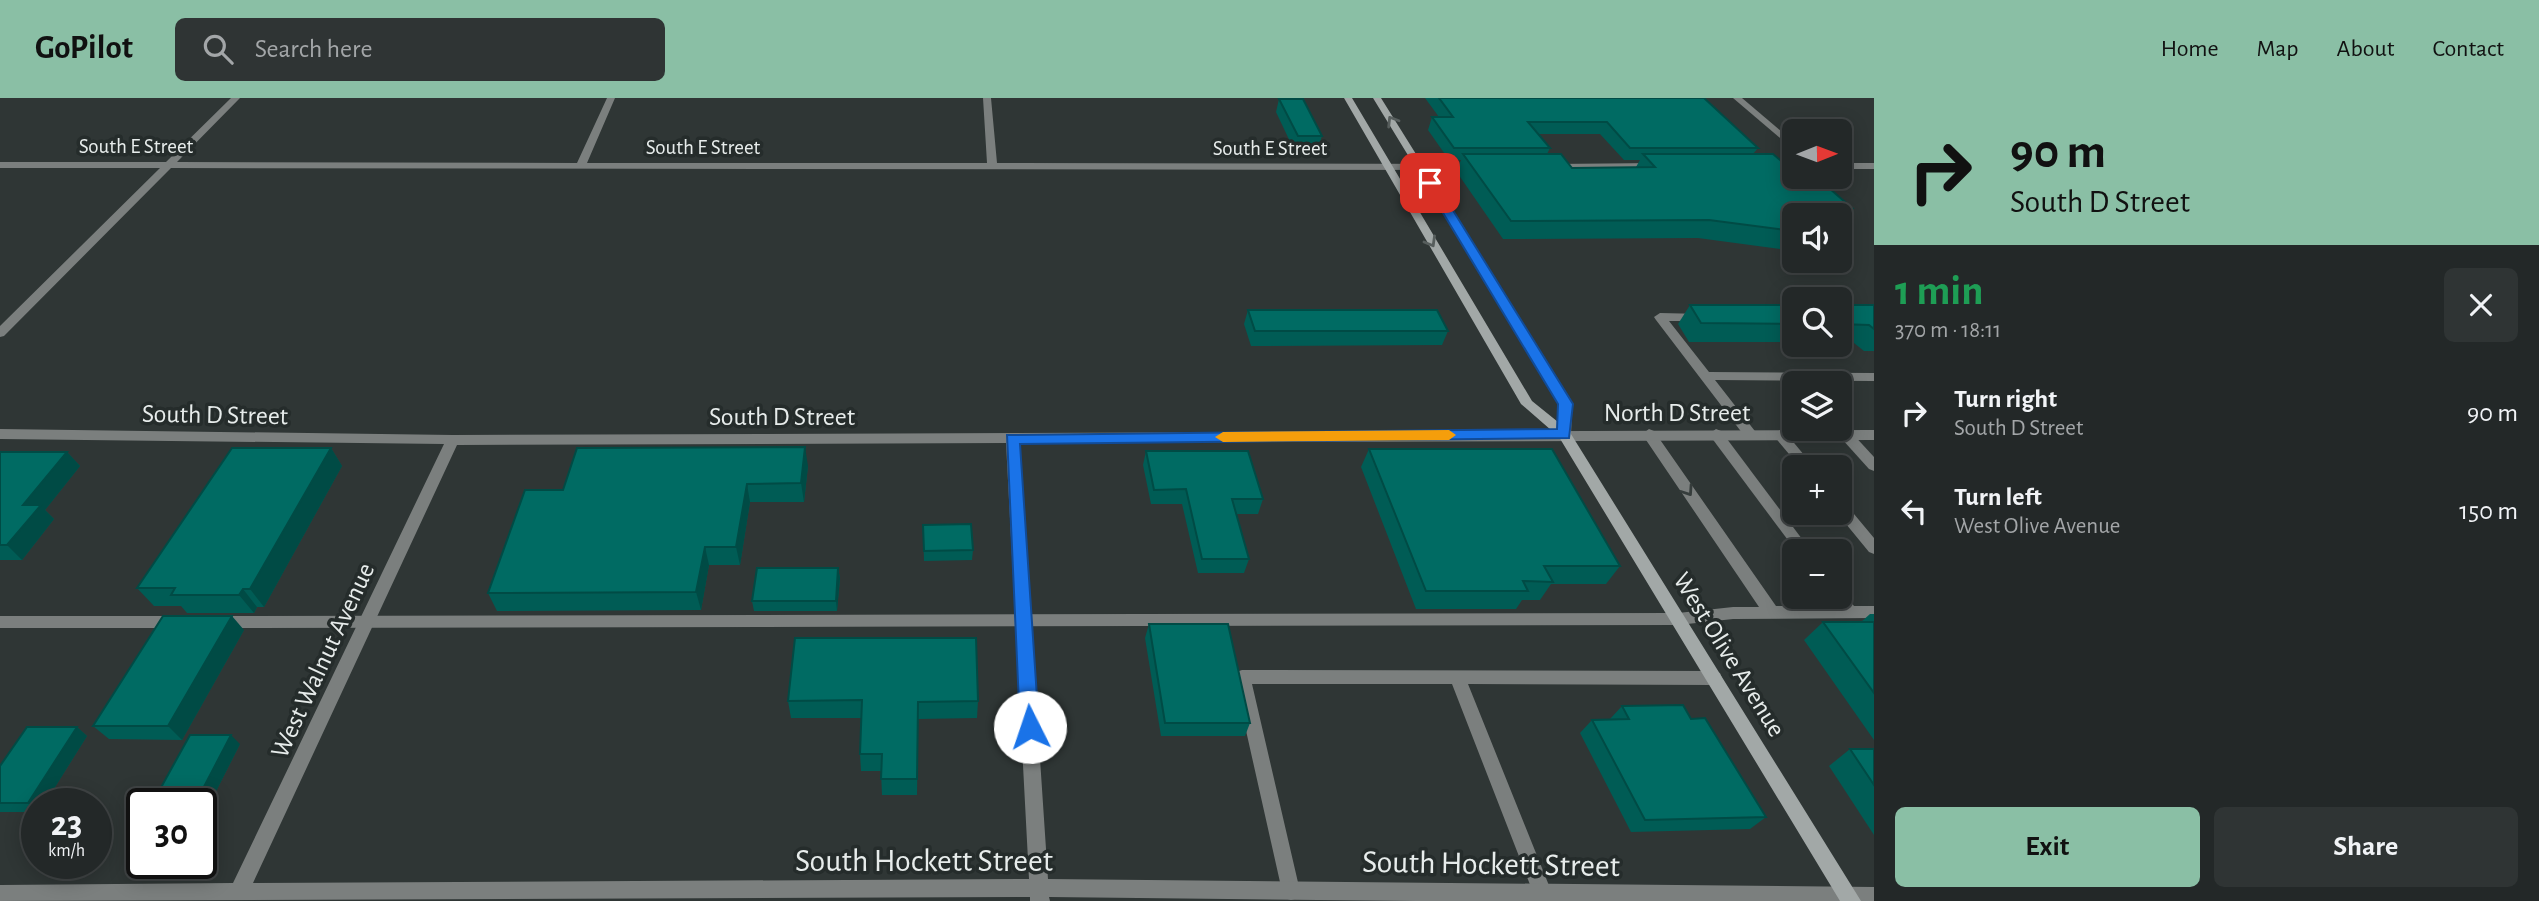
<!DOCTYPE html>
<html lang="en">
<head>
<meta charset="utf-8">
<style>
	body { margin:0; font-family:"Alegreya Sans",sans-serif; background:#2f3434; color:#f1f3f6; height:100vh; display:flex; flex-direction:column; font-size:26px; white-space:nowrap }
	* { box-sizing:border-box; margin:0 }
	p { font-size:23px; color:#a3a6a8 }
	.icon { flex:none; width:38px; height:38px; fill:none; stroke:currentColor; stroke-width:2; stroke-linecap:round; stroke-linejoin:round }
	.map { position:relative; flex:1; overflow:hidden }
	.panel { display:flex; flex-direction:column; background:#232828; width:665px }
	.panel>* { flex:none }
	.guide { background:#8abfa5; color:#111; overflow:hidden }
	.needle { width:46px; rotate:89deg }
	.fabs { position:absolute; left:1782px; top:21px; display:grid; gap:14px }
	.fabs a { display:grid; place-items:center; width:70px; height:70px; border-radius:10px; background:#232828; box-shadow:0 4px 18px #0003,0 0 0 2px #404445; font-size:35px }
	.speed { position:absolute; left:21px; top:690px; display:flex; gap:14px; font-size:35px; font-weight:700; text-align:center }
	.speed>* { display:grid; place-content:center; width:91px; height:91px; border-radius:50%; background:#232828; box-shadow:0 4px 18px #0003,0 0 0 2px #404445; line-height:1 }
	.speed small { font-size:18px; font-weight:400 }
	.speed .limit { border:4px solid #111; border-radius:10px; background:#fff; color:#111 }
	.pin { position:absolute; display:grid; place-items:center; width:60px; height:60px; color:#fff; margin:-30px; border-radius:14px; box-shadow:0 4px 10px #0006 }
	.me { position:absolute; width:77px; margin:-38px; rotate:356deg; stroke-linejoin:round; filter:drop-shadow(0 0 5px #0008) }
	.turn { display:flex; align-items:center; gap:24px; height:147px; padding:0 21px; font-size:32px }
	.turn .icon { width:91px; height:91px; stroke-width:2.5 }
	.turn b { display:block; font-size:49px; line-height:60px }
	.round { display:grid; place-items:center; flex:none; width:74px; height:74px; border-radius:10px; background:#2f3434 }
	.summary { display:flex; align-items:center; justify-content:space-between; height:119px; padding:0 21px }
	h1 { font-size:42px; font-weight:600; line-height:52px; color:#1e9e55 }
	.primary-button { display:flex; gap:14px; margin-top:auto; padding:14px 21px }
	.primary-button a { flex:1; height:80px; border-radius:10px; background:#8abfa5; color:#111; font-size:28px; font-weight:600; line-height:80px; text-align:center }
	.primary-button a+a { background:#2f3434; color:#f1f3f6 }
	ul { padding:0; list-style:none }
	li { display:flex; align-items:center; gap:21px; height:98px; padding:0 21px }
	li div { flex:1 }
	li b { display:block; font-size:26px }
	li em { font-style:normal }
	header { display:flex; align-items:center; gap:42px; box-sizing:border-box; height:98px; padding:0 35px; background:#8abfa5; color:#111 }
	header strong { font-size:33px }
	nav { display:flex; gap:38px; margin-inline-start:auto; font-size:24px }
	.search { width:490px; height:63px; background:#2f3434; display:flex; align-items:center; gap:18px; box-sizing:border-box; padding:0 24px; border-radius:10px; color:#a3a6a8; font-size:26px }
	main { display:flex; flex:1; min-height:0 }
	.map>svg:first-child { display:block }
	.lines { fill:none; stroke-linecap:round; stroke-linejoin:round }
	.service { fill:#7b7f7e; fill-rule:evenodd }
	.minor { fill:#7b7f7e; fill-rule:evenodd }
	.secondary { fill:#a2a8a7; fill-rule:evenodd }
	.wall { fill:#005c55; fill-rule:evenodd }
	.shaded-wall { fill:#004b45 }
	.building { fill:#006b63; stroke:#004b45; stroke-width:2 }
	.oneway { stroke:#575e5d }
	.oneway2 { stroke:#363d3c }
	.route { fill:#1a73e8; stroke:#114b97; stroke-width:2 }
	.slow { fill:#f59e0b }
	.labels { text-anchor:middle; stroke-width:7; stroke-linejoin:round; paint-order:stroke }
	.far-street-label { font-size:21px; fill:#e7eceb; stroke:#252c2b }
	.street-label { font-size:26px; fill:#e7eceb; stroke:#252c2b }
	.near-street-label { font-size:32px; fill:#e7eceb; stroke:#252c2b }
</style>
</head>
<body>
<header>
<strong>GoPilot</strong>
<div class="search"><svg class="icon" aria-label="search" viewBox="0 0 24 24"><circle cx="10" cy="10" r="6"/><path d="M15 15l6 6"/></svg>Search here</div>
<nav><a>Home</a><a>Map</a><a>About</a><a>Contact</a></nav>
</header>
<main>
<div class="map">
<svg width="1874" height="803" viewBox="0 0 1874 803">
	<rect width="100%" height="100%" fill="#2f3635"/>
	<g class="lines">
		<g class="service">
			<polygon points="1660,215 1703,216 1705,219 1699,223 1669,223 1709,274 1874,275 1874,283 1715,282 1758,337 1751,342 1746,340 1656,222 1654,219"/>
			<polygon points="1649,331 1654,333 1776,508 1837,508 1831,499 1839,499 1839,493 1844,495 1854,508 1874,508 1874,520 1733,521 1678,527 218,530 213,528 210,524 213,520 218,518 1678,515 1733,509 1759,509 1644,339 1642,336"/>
			<polygon points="1716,331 1721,333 1811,453 1796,453 1711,339 1709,336"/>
			<polygon points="1780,332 1785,334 1814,369 1800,369 1773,337"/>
			<polygon points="1846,332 1851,334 1874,359 1874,373 1869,371 1841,340 1839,337"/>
			<polygon points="1839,403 1844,404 1874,440 1874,456 1869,454 1837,415 1839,415"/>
			<polygon points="0,518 177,518 182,520 185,524 182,528 177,530 0,530"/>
			<polygon points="1242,572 1714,573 1720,575 1722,580 1720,585 1714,587 1468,586 1552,795 1550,802 1536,802 1452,586 1252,586 1300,793 1298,800 1291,802 1284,800 1282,793 1234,579 1236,574"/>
		</g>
		<g class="minor">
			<polygon points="231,0 240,0 177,64 577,65 607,0 615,0 587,65 987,65 983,0 991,0 997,65 1477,66 1482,69 1477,72 171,70 4,238 0,239 0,228 160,70 0,70 0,64 166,64"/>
			<polygon points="1733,0 1742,0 1794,44 1794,52"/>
			<polygon points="1656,65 1661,68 1659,70 1554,72 1549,69 1554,66"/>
			<polygon points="1767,65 1794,65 1794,71 1764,70 1762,68"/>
			<rect x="1839" y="65" width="35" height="6"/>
			<path d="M0 331 453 337 1874 332V342L1019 345 1048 781 1874 789V803H1415L1049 799 1050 803H1030V799L0 803V787L233 785 444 346 0 341ZM1006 345 1029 781 253 785 457 347Z"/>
		</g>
		<polygon class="secondary" points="1344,0 1352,0 1532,303 1558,324 1560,306 1373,0 1381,0 1572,306 1571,336 1861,803 1840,803 1559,339 1521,306"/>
	</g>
	<g class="wall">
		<path d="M1425 0H1704L1758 50 1753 56 1806 84 1852 110 1839 128V117H1794V153L1698 140 1503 141 1456 73 1461 62H1449L1428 32 1432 19H1439ZM1539 36H1600L1624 62H1640L1636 69 1572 70 1547 56 1550 50Z"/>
		<polygon points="1279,1 1322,38 1318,51 1294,52 1276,14"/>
		<polygon points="1839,134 1846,140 1839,150"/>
		<polygon points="1690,207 1794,207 1794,244 1689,244 1678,226"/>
		<polygon points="1839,207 1874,207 1874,253 1864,253 1854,245 1839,245"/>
		<polygon points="1248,212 1448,233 1442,247 1251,248 1244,226"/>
		<polygon points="331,350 342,368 264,509 257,509 254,515 187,515 181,508 154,508 137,490"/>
		<polygon points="1369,351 1620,468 1606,486 1551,486 1540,502 1522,502 1516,511 1416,511 1361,369"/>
		<polygon points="1146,353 1263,401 1258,416 1236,416 1249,461 1244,475 1198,475 1182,406 1151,406 1143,367"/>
		<polygon points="0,354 67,354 80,368 45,412 54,421 22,462 0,462"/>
		<polygon points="808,368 804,404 750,404 740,467 709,467 701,512 497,513 488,495 563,392"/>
		<polygon points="923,427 973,452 972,462 924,463"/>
		<polygon points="838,470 840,480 837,513 754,513 752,503"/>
		<polygon points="1870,516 1874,516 1874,642 1804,542 1823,524 1861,524"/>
		<polygon points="1149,526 1250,625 1245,638 1161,638 1145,540"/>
		<polygon points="244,532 182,642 109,641 93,628"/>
		<polygon points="795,540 978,603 977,620 918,621 917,697 882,697 881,673 861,673 860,656 861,620 791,620 788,603"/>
		<polygon points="1622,608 1691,621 1766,719 1750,731 1631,734 1580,635 1592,622 1610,621"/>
		<polygon points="77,629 87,638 45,705 37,705 37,714 0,714 0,668"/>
		<polygon points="240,646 206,713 201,713 201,705 154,705 153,704"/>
		<polygon points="1850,651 1874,651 1874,737 1829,668"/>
	</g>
	<g class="shaded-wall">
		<polygon points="805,349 808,368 804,404 801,385"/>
		<polygon points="331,350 342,368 264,509 250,491"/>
		<polygon points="67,354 80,368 45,412 54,421 22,462 7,447 23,407"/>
		<polygon points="747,386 750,404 740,467 736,449"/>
		<polygon points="705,449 709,467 701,512 696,494"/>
		<polygon points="838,470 840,480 837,513 836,503"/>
		<polygon points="243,491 257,509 254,515 239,497"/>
		<polygon points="232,518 244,532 182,642 168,628"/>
		<polygon points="77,629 87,638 45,705 37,705 37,711 28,705"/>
		<polygon points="231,637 240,646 206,713 201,709 201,705 198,705 196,704"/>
	</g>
	<g class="building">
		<polygon points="1439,0 1704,0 1758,50 1630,50 1607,24 1528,24 1550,50 1454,50 1432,19 1453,19"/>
		<polygon points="1279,1 1303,1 1322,38 1298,38"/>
		<polygon points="1463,56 1561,56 1572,70 1655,69 1643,56 1773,56 1794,74 1794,79 1800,79 1806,84 1822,84 1852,110 1814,111 1821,117 1794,117 1794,133 1709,122 1511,123"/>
		<polygon points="1839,134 1846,140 1839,139"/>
		<polygon points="1690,207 1794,207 1794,226 1701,225"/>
		<polygon points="1839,207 1874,207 1874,231 1869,227 1839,226"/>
		<polygon points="1248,212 1437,212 1448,233 1255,233"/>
		<polygon points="805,349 801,385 747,386 736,449 705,449 696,494 488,495 525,392 563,392 577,350"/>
		<polygon points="232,350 331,350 250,491 243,491 239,497 171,497 175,490 137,490"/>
		<polygon points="1369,351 1552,351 1620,468 1544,468 1553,484 1523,483 1528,493 1426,493"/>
		<polygon points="1146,353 1248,353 1263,401 1232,401 1249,461 1202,461 1186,391 1154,392"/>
		<polygon points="0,354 67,354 23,407 41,407 7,447 0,447"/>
		<polygon points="971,426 973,452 924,453 923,427"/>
		<polygon points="757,470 838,470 836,503 752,503"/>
		<polygon points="163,518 232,518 168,628 93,628"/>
		<polygon points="1823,524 1874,524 1874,595"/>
		<polygon points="1149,526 1228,526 1250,625 1165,625"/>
		<polygon points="795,540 976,540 978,603 918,604 917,681 881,681 882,656 860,656 862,602 788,603"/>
		<polygon points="1683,607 1691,621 1705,620 1766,719 1645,722 1592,622 1629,621 1622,608"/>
		<polygon points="27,629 77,629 28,705 0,705 0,668"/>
		<polygon points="190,637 231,637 196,704 153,704"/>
		<polygon points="1850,651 1874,651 1874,687"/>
	</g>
	<defs><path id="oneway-chevron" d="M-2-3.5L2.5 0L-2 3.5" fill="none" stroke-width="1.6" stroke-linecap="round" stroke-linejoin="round" transform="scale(1.75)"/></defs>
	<g class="oneway">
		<use href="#oneway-chevron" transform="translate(1392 23) rotate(-122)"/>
		<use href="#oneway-chevron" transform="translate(1431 144) rotate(60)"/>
	</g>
	<use class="oneway2" href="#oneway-chevron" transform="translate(1688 393) rotate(56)"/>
	<polygon class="route" points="1430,82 1436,85 1573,306 1569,340 1020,346 1039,629 1036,635 1030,637 1023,635 1020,629 1007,337 1557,331 1558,306 1425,85"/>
	<polygon class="slow" points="1449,332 1456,337 1449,342 1223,344 1215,339 1223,334"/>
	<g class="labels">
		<g class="far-street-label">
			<text x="136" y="55">South E Street</text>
			<text x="703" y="56">South E Street</text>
			<text x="1270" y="57">South E Street</text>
		</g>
		<g class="street-label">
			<text x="1677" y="323">North D Street</text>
			<text transform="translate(215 316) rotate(1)" y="9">South D Street</text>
			<text x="782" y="327">South D Street</text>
			<text transform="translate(1730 556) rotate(58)" y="9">West Olive Avenue</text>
			<text transform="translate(322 562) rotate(-65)" y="9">West Walnut Avenue</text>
		</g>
		<g class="near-street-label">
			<text x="924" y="773">South Hockett Street</text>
			<text transform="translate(1491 765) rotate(1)" y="11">South Hockett Street</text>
		</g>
	</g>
</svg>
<div class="fabs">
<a><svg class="needle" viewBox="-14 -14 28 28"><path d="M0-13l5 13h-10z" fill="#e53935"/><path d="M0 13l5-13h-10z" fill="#a3a6a8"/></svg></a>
<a><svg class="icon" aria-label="sound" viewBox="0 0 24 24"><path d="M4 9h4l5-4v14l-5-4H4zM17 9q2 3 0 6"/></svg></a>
<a><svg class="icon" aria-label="search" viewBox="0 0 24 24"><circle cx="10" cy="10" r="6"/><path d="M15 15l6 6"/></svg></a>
<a><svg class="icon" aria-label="layers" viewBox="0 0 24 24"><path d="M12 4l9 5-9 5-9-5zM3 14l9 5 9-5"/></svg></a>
<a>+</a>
<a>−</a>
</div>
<div class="speed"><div>23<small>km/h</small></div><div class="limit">30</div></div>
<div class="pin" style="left:1430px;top:85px;background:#d93025"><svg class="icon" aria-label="arrive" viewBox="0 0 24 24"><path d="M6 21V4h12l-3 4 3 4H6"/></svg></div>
<svg class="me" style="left:1030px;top:629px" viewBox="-20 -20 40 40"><circle r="19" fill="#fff"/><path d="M0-13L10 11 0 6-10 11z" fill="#1a73e8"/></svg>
</div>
<section class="panel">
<div class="guide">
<div class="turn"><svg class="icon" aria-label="right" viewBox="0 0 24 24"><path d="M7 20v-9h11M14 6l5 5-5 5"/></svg><div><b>90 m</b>South D Street</div></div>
</div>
<div class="summary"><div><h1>1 min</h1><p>370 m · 18:11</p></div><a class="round"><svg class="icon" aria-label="close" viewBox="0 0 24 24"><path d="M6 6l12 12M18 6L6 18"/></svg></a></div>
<ul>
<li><svg class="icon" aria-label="right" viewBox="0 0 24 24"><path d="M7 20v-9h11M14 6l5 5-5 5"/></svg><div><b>Turn right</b><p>South D Street</p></div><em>90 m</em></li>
<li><svg class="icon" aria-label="left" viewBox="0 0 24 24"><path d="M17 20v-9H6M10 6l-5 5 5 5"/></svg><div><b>Turn left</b><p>West Olive Avenue</p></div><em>150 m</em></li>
</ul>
<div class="primary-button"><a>Exit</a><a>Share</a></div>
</section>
</main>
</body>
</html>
